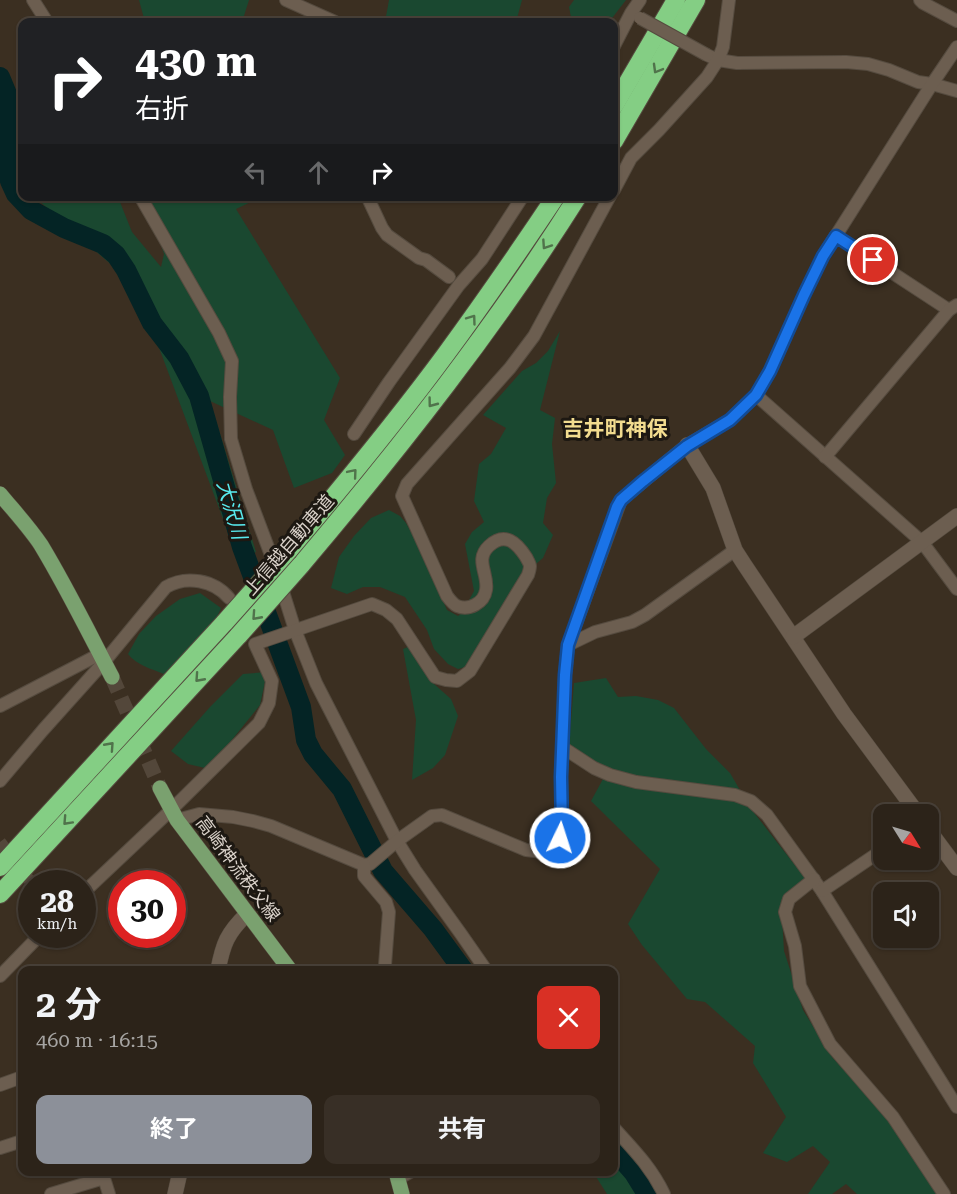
<!DOCTYPE html>
<html lang="ja">
<head>
<meta charset="utf-8">
<style>
	body { margin:0; font-family:"Roboto Serif","Noto Sans JP",serif; background:#382f26; color:#f1f3f6; height:100vh; display:flex; flex-direction:column; font-size:22px; white-space:nowrap }
	* { box-sizing:border-box; margin:0 }
	p { font-size:20px; color:#a6a4a2 }
	.icon { flex:none; width:33px; height:33px; fill:none; stroke:currentColor; stroke-width:2; stroke-linecap:round; stroke-linejoin:round }
	.map { position:relative; flex:1; overflow:hidden }
	.sheet { position:absolute; left:18px; top:966px; width:600px; height:210px; display:flex; flex-direction:column; background:#2c2319; border-radius:12px; box-shadow:0 2px 4px #0004,0 0 0 2px #484038 }
	.sheet>* { flex:none }
	.banner { position:absolute; left:18px; top:18px; width:600px; height:183px; border-radius:12px; box-shadow:0 2px 4px #0004,0 0 0 2px #484038; background:#202124; color:#fff; overflow:hidden }
	.needle { width:39px; rotate:127deg }
	.tools { position:absolute; left:873px; top:804px; display:grid; gap:12px }
	.tools a { display:grid; place-items:center; width:66px; height:66px; border-radius:12px; background:#2c2319; box-shadow:0 2px 4px #0004,0 0 0 2px #484038; font-size:30px }
	.speed { position:absolute; left:18px; top:870px; display:flex; gap:12px; font-size:30px; font-weight:700; text-align:center }
	.speed>* { display:grid; place-content:center; width:78px; height:78px; border-radius:50%; background:#2c2319; box-shadow:0 2px 4px #0004,0 0 0 2px #484038; line-height:1 }
	.speed small { font-size:15px; font-weight:400 }
	.speed .limit { border:9px solid #d22; background:#fff; color:#111 }
	.pin { position:absolute; display:grid; place-items:center; width:51px; height:51px; color:#fff; margin:-26px; border:3px solid #fff; border-radius:50%; box-shadow:0 2px 6px #0007 }
	.me { position:absolute; width:66px; margin:-33px; rotate:4deg; stroke-linejoin:round; filter:drop-shadow(0 0 4px #0008) }
	.turn { display:flex; align-items:center; gap:21px; height:126px; padding:0 18px; font-size:27px }
	.turn .icon { width:78px; height:78px; stroke-width:2.5 }
	.turn b { display:block; font-size:42px; line-height:51px }
	.lanes { display:flex; align-items:center; height:57px; padding:0 18px; background:#0003; justify-content:center; gap:30px; direction:ltr }
	.lanes .off { opacity:.35 }
	.round { display:grid; place-items:center; flex:none; width:63px; height:63px; border-radius:12px; background:#382f26 }
	.summary { display:flex; align-items:center; justify-content:space-between; height:102px; padding:0 18px }
	h1 { font-size:36px; font-weight:700; line-height:45px }
	.primary-button { display:flex; gap:12px; margin-top:auto; padding:12px 18px }
	.primary-button a { flex:1; height:69px; border-radius:12px; background:#8c9099; color:#fff; font-size:24px; font-weight:700; line-height:69px; text-align:center }
	.primary-button a+a { background:#382f26; color:#f1f3f6 }
	.map>svg:first-child { display:block }
	.green { fill:#1a4830 }
	.lines { fill:none; stroke-linecap:round; stroke-linejoin:round }
	.river { stroke:#042425; stroke-width:20 }
	.street-tunnel { stroke:#53473a; stroke-width:12; stroke-dasharray:12 6; stroke-linecap:butt }
	.primary-tunnel { stroke:#53473a; stroke-width:15; stroke-dasharray:15 8; stroke-linecap:butt }
	.street-casing { stroke:#554b3f; stroke-width:14 }
	.secondary-casing { stroke:#554b3f; stroke-width:16 }
	.primary-casing { stroke:#554b3f; stroke-width:16 }
	.highway-casing { stroke:#554b3f; stroke-width:20 }
	.street { stroke:#6c5e50; stroke-width:12 }
	.secondary { stroke:#6c5e50; stroke-width:15 }
	.primary { stroke:#7aa16f; stroke-width:15 }
	.highway { stroke:#84ce84; stroke-width:18 }
	.street-bridge-casing { stroke:#554b3f; stroke-width:14; stroke-linecap:butt }
	.highway-bridge-casing { stroke:#554b3f; stroke-width:20; stroke-linecap:butt }
	.street-bridge { stroke:#6c5e50; stroke-width:12 }
	.highway-bridge { stroke:#84ce84; stroke-width:18 }
	.oneway { stroke:#50734b }
	.route-casing { stroke:#114b97; stroke-width:15 }
	.route { stroke:#1a73e8; stroke-width:10 }
	.labels { text-anchor:middle; stroke-width:6; stroke-linejoin:round; paint-order:stroke }
	.street-label { font-size:18px; fill:#d9d1c9; stroke:#1d1812 }
	.water-label { font-size:20px; font-style:italic; fill:#58eaee; stroke:#1d1812 }
	.quarter-label { font-size:21px; font-weight:bold; fill:#f2dc8f; stroke:#1d1812 }
</style>
</head>
<body>
<div class="map">
<svg width="957" height="1194" viewBox="0 0 957 1194">
	<rect width="100%" height="100%" fill="#3b2f21"/>
	<g class="green">
		<polygon points="139,0 249,0 242,22 145,22"/>
		<polygon points="389,0 522,0 516,22 385,22"/>
		<polygon points="574,0 626,0 609,22 572,22 569,7"/>
		<polygon points="35,197 118,197 132,232 161,267 164,254 145,197 261,197 236,209 340,378 324,420 345,455 332,473 294,488 273,430 210,401 256,552 238,559 158,345 122,274 68,227"/>
		<polygon points="560,331 540,410 555,418 552,444 556,483 547,498 543,523 553,535 543,558 524,574 469,666 458,669 448,664 434,649 427,630 405,597 380,587 363,587 347,594 331,588 339,557 354,536 371,518 389,510 400,516 406,523 421,550 447,610 458,616 462,613 474,591 465,544 472,532 484,522 474,501 479,464 491,454 506,428 483,415 522,371 536,363 548,351"/>
		<path d="M200 593 221 608 215 622 164 674C152 669 136 665 128 654L139 634 156 616 180 599Z"/>
		<polygon points="410,646 434,684 451,699 458,716 445,755 433,768 412,780 416,720 403,649"/>
		<polygon points="267,672 260,705 231,741 205,768 188,764 171,751 210,707 243,674"/>
		<polygon points="606,678 618,697 636,696 658,700 674,708 706,749 730,773 751,809 805,878 781,901 784,951 803,1010 832,1057 887,1118 937,1194 857,1194 846,1184 832,1194 808,1194 830,1162 813,1146 787,1162 763,1153 786,1117 753,1063 755,1046 705,1002 687,999 642,945 628,924 660,869 591,801 603,779 606,769 569,746 574,683"/>
		<polygon points="614,1157 622,1167 641,1194 607,1194 593,1172 614,1172"/>
	</g>
	<g class="lines">
		<g class="river">
			<polyline points="0,77 7,94 8,123 6,149 6,166 10,181 16,194 31,210 64,228 103,244 116,255 126,270 152,323 179,358 199,396 242,547 301,707 306,740 313,754 342,789 383,871 433,929 463,970"/>
			<polyline points="614,1150 634,1173 647,1194"/>
		</g>
		<polyline class="street-tunnel" points="0,842 32,884"/>
		<polyline class="primary-tunnel" points="112,677 160,788"/>
		<g class="street-casing">
			<g id="street">
				<polyline points="33,0 47,22"/>
				<polyline points="286,0 335,22"/>
				<polyline points="920,0 923,3 957,21"/>
				<polyline points="614,46 631,13 640,0"/>
				<polyline points="707,55 718,60 737,63 846,62 868,64 889,70 918,82 932,84 957,91"/>
				<polyline points="614,190 631,158 659,130 707,77 718,60 723,47 729,0"/>
				<polyline points="140,196 219,333 232,361 230,397 231,439 246,489 274,563 295,630 316,683 397,841 415,870 461,934 486,970"/>
				<polyline points="367,196 382,228 387,235 419,258 426,260 449,277"/>
				<polyline points="836,236 949,310"/>
				<polyline points="756,395 922,542 957,589"/>
				<polyline points="354,434 389,382 459,285 482,259 523,196"/>
				<polyline points="825,457 949,310 957,305"/>
				<polyline points="568,645 595,632 632,622 645,615 735,550"/>
				<polyline points="0,706 100,654"/>
				<polyline points="562,747 594,768 610,775 636,782 735,795 751,801 767,815 822,891 957,1107"/>
				<path d="M0 781 43 730 104 662 166 587C186 575 214 580 229 598"/>
				<polyline points="177,820 199,814 233,817 253,821 271,826 364,865 370,864 397,841 432,816 442,815 526,850 543,852 551,849 556,845 560,839 562,829 561,777 565,675 568,645 621,500 687,445 730,420 756,395 770,371 804,295 823,256 932,84 957,47"/>
				<polyline points="364,865 364,876 386,902 389,912 385,965 383,970"/>
				<polyline points="814,879 789,899 785,912 795,946 800,986 830,1044 893,1117 944,1194"/>
				<polyline points="822,891 884,849"/>
				<path d="M82 894 171 810 259 723 269 703 272 681 255 644 372 604 386 610 397 619 435 677 446 680 457 681 470 671 528 575C529 572 530 569 530 566 530 564 527 559 526 557 517 543 505 531 489 546 474 560 489 574 486 590 484 603 469 611 457 606 453 604 450 600 447 596L402 496 407 484 510 368 534 336 610 196"/>
				<polyline points="0,976 41,934"/>
				<polyline points="0,1085 22,1077"/>
				<path d="M614 1128C634 1150 651 1167 664 1194"/>
				<polyline points="0,1148 22,1141"/>
				<polyline points="397,1179 410,1172"/>
				<polyline points="51,1194 104,1178 109,1194"/>
			</g>
		</g>
		<g class="secondary-casing">
			<g id="secondary">
				<polyline points="687,445 713,488 735,550 744,564 844,714 918,814"/>
				<polyline points="793,637 957,516"/>
				<polyline points="928,829 957,868"/>
				<path d="M218 970C223 944 227 933 247 914"/>
				<polyline points="175,1194 180,1172"/>
			</g>
		</g>
		<g class="primary-casing">
			<g id="primary">
				<path d="M0 494C14 511 29 527 41 545 67 588 89 633 112 677"/>
				<polyline points="160,788 177,820 290,970"/>
				<polyline points="396,1172 402,1194"/>
			</g>
		</g>
		<g class="highway-casing">
			<g id="highway">
				<polyline points="614,106 676,0"/>
				<polyline points="614,141 696,0"/>
				<path d="M289 550C343 486 396 422 446 354 484 302 520 250 556 196"/>
				<path d="M301 565C400 448 496 326 578 196"/>
				<polyline points="0,867 225,622"/>
				<polyline points="0,894 239,635"/>
			</g>
		</g>
		<use href="#street" class="street"/>
		<use href="#secondary" class="secondary"/>
		<use href="#primary" class="primary"/>
		<use href="#highway" class="highway"/>
		<g class="street-bridge-casing">
			<polyline id="street-bridge" points="640,18 707,55"/>
		</g>
		<g class="highway-bridge-casing">
			<g id="highway-bridge">
				<polyline points="225,622 289,550"/>
				<polyline points="239,635 301,565"/>
			</g>
		</g>
		<use href="#street-bridge" class="street-bridge"/>
		<use href="#highway-bridge" class="highway-bridge"/>
	</g>
	<defs><path id="oneway-chevron" d="M-2-3.5L2.5 0L-2 3.5" fill="none" stroke-width="1.6" stroke-linecap="round" stroke-linejoin="round" transform="scale(1.5)"/></defs>
	<g class="oneway">
		<use href="#oneway-chevron" transform="translate(657 69) rotate(120)"/>
		<use href="#oneway-chevron" transform="translate(546 245) rotate(124)"/>
		<use href="#oneway-chevron" transform="translate(472 319) rotate(-54)"/>
		<use href="#oneway-chevron" transform="translate(432 403) rotate(127)"/>
		<use href="#oneway-chevron" transform="translate(353 473) rotate(-50)"/>
		<use href="#oneway-chevron" transform="translate(256 616) rotate(132)"/>
		<use href="#oneway-chevron" transform="translate(199 678) rotate(132)"/>
		<use href="#oneway-chevron" transform="translate(110 746) rotate(-48)"/>
		<use href="#oneway-chevron" transform="translate(67 821) rotate(133)"/>
	</g>
	<g class="lines">
		<g class="route-casing">
			<polyline id="route" points="560,838 562,829 561,777 565,675 568,645 617,507 621,500 643,481 687,446 730,420 756,395 770,371 804,295 823,256 836,236 873,260"/>
		</g>
		<use href="#route" class="route"/>
	</g>
	<g class="labels">
		<g class="street-label">
			<text transform="translate(289 545) rotate(-49)" y="6">上信越自動車道</text>
			<text transform="translate(238 869) rotate(53)" y="6">高崎神流秩父線</text>
		</g>
		<g class="water-label">
			<text transform="translate(232 510) rotate(74)" y="7">大沢川</text>
		</g>
		<g class="quarter-label">
			<text x="615" y="436">吉井町神保</text>
		</g>
	</g>
</svg>
<div class="tools">
<a><svg class="needle" viewBox="-14 -14 28 28"><path d="M0-13l5 13h-10z" fill="#e53935"/><path d="M0 13l5-13h-10z" fill="#a6a4a2"/></svg></a>
<a><svg class="icon" aria-label="sound" viewBox="0 0 24 24"><path d="M4 9h4l5-4v14l-5-4H4zM17 9q2 3 0 6"/></svg></a>
</div>
<div class="speed"><div>28<small>km/h</small></div><div class="limit">30</div></div>
<div class="pin" style="left:873px;top:260px;background:#d93025"><svg class="icon" aria-label="arrive" viewBox="0 0 24 24"><path d="M6 21V4h12l-3 4 3 4H6"/></svg></div>
<svg class="me" style="left:560px;top:838px" viewBox="-20 -20 40 40"><circle r="17" fill="#1a73e8" stroke="#fff" stroke-width="3"/><path d="M0-11L8 9 0 5-8 9z" fill="#fff"/></svg>
<div class="banner">
<div class="turn"><svg class="icon" aria-label="right" viewBox="0 0 24 24"><path d="M7 20v-9h11M14 6l5 5-5 5"/></svg><div><b>430 m</b>右折</div></div>
<div class="lanes"><svg class="icon off" aria-label="left" viewBox="0 0 24 24"><path d="M17 20v-9H6M10 6l-5 5 5 5"/></svg><svg class="icon off" aria-label="ahead" viewBox="0 0 24 24"><path d="M12 20V5M6 11l6-6 6 6"/></svg><svg class="icon" aria-label="right" viewBox="0 0 24 24"><path d="M7 20v-9h11M14 6l5 5-5 5"/></svg></div>
</div>
<section class="sheet">
<div class="summary"><div><h1>2 分</h1><p>460 m · 16:15</p></div><a class="round" style="background:#d93025;color:#fff"><svg class="icon" aria-label="close" viewBox="0 0 24 24"><path d="M6 6l12 12M18 6L6 18"/></svg></a></div>
<div class="primary-button"><a>終了</a><a>共有</a></div>
</section>
</div>
</body>
</html>
